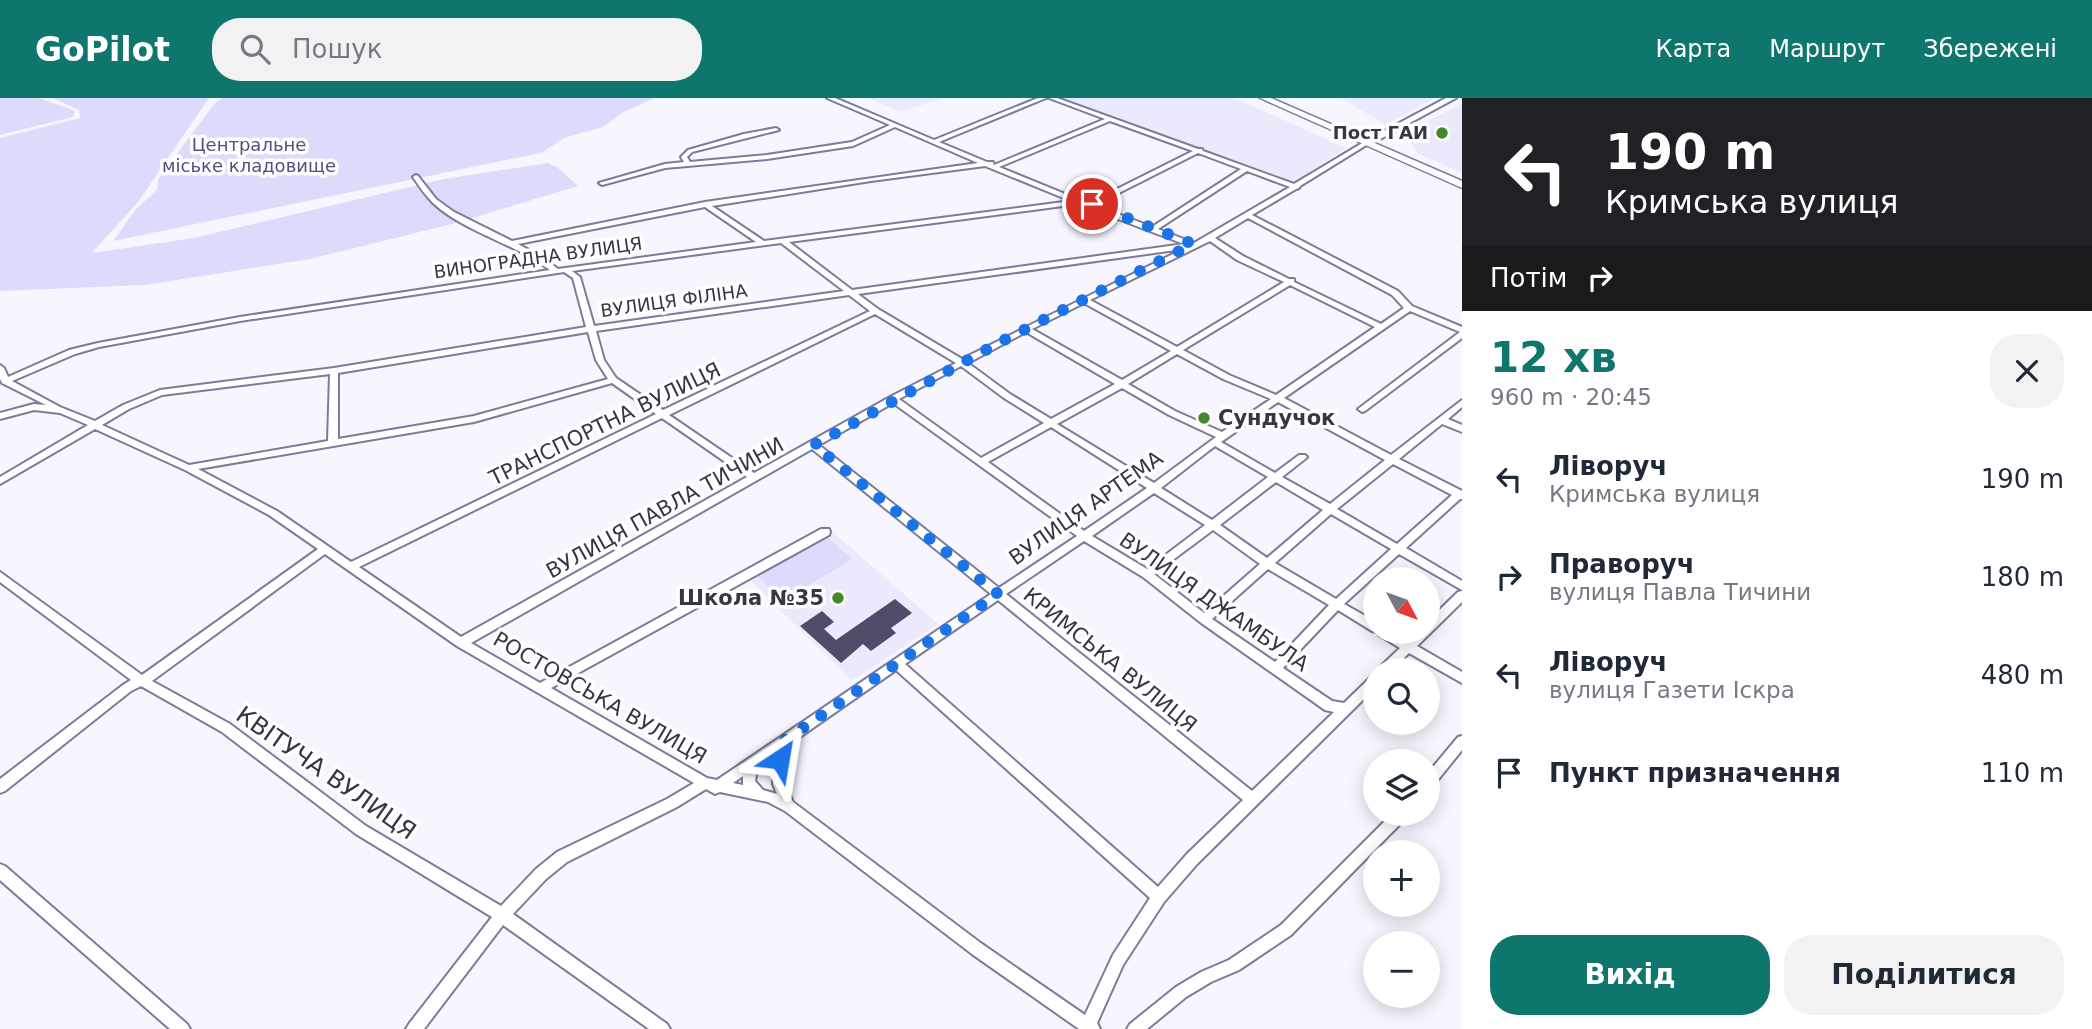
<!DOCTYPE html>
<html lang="uk">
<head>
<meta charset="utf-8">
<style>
	body { margin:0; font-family:"DejaVu Sans",sans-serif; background:#f2f2f3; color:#1f2937; height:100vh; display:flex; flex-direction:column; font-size:26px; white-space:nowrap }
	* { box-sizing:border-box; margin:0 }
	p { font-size:23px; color:#747a83 }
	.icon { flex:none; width:38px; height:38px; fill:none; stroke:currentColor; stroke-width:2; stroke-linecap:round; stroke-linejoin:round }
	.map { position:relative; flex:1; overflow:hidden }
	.sheet { display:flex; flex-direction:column; background:#fff; width:630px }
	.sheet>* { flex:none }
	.guide { background:#202124; color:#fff; overflow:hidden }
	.needle { width:46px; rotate:131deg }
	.controls { position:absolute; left:1363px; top:469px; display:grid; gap:14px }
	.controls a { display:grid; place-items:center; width:77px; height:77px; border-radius:50%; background:#fff; box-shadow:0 4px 18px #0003; font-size:35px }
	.pin { position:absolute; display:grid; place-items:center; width:60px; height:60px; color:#fff; margin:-30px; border:4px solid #fff; border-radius:50%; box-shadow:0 2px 7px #0007 }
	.me { position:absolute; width:77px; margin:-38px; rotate:33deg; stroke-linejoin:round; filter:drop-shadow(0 0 5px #0008) }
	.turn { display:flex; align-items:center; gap:24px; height:147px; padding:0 28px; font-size:32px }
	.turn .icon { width:91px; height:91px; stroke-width:2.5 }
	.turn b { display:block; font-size:49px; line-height:60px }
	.then { display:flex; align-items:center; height:66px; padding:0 28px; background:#0003; gap:14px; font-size:26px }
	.round { display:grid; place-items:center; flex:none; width:74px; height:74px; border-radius:28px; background:#f2f2f3 }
	.overview { display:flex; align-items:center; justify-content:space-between; height:119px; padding:0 28px }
	h1 { font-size:42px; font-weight:700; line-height:52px; color:#0f766e }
	.action { display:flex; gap:14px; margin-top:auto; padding:14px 28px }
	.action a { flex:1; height:80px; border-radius:28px; background:#0f766e; color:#fff; font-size:28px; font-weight:700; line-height:80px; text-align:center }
	.action a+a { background:#f2f2f3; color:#1f2937 }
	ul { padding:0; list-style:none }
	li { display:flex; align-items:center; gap:21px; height:98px; padding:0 28px }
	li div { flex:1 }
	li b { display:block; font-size:26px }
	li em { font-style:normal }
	header { display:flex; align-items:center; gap:42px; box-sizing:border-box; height:98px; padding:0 35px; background:#0f766e; color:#fff }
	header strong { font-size:33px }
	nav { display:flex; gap:38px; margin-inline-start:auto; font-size:24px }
	.search { width:490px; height:63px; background:#f2f2f3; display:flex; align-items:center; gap:18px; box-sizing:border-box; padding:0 24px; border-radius:28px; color:#747a83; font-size:26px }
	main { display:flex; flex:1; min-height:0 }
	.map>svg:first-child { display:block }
	.built { fill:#ebeafc }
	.green { fill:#dddbfc }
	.building { fill:#4f4c6a }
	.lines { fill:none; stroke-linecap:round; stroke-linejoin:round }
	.minor-casing { stroke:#7d7b9a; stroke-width:4 }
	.tertiary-casing { stroke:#7d7b9a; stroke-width:4 }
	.secondary-casing { stroke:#7d7b9a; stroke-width:3 }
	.minor { fill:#fff; fill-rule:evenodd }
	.tertiary { fill:#fff; fill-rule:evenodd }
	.secondary { fill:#fff; fill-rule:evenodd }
	.route { stroke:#1a73e8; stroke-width:12; stroke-dasharray:0 21.6 }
	.poi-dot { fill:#45892c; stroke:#fff; stroke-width:2.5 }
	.labels { text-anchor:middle; stroke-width:7; stroke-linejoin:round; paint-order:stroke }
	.far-poi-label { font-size:18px; font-weight:bold; fill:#373644; stroke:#fff; text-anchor:end }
	.far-park-label { font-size:18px; fill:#554f81; stroke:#fff }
	.far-street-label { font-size:18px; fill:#373644; stroke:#fff }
	.poi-label { font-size:21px; font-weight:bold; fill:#373644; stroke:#fff; text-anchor:start }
	.street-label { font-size:21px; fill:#373644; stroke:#fff }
	.near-street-label { font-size:24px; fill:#373644; stroke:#fff }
</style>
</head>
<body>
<header>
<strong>GoPilot</strong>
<div class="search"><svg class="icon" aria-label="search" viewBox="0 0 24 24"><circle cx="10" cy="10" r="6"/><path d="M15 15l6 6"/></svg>Пошук</div>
<nav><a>Карта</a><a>Маршрут</a><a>Збережені</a></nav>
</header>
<main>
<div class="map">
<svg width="1462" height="931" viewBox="0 0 1462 931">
	<rect width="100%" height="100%" fill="#f7f6fe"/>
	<g class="built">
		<polygon points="868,0 943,0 901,14"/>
		<polygon points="1058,0 1235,0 1346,50 1295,84"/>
		<polygon points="1341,0 1435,0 1386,27"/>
		<polygon points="1462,5 1462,75 1419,56 1403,36"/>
		<polygon points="825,427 938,526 852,583 742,474"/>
	</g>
	<g class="green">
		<polygon points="0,0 39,0 75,13 73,19 0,37"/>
		<polygon points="53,0 209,0 138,104 92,155 194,140 444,81 548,65 557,69 578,88 456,125 310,161 145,187 0,193 0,40 80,20 79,12"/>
		<polygon points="222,0 654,0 622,15 603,29 564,40 541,55 113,143 136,111 157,92 158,81 215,5"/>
		<polygon points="826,438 852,461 783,503 757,478"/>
	</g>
	<polygon class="building" points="895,501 912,515 891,530 896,535 871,553 863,546 841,565 800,528 822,513 834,524 824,531 836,542"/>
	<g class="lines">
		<g class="minor-casing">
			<g id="minor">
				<path d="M827 0H835L934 42 1038 0H1046L939 44 987 64H993L994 67 1105 21 1049 0H1057L1198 51H1202L1203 53 1294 86 1364 44H1368V46L1300 88 1299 90 1296 91 1252 117 1398 193 1412 208 1462 229V240L1365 313 1362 314 1358 311 1460 234 1410 213 1284 300 1391 357 1462 302V309L1448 321 1462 327V334L1442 326 1399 361 1462 393V401H1460L1406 450 1462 483V492L1399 456 1344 506 1376 524V534H1392L1407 543 1417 534H1428V523L1458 494 1462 493V504L1417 548 1462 574V585L1409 555 1391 572H1378L1380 569 1400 550 1379 537 1377 534 1372 533 1338 512 1283 570 1332 603 1344 605 1372 578 1376 576V589L1197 766 1164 804 1123 867 1097 925 1100 931H1079L972 856 785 713 768 704 720 694 715 696 706 691 677 709 567 764 546 781 513 816 667 926 670 931H649L503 827 424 931H406L409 926 492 819 356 736 222 634 141 588 131 593 5 693 0 695V681L123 587 131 582 0 484V474L142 577 318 451 269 417 185 372 95 331 0 386V379L88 327 60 315 34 312 0 321V315L34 306 46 307 2 285 0 281V267L4 270 8 279 69 252 98 245 240 219 550 172C514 145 464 134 433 105 425 97 419 88 413 79L416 77 418 78 436 101 454 114 512 143 705 104 978 65 895 29 853 48 767 61 665 70 602 87 599 85 665 66 684 64 681 59 688 52 744 36 776 30 779 32 692 54 687 59 690 64 767 57 852 44 890 27ZM1110 23 1193 53 1089 105 1087 104 1086 102H1080L999 69ZM1198 55 1241 71 1152 129 1095 107ZM985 68 1071 103 764 143 712 108 871 83ZM1247 73 1290 89 1194 145 1158 131ZM1078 106 1184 146 852 192 789 144ZM705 109 756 144 558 171 545 161 518 146ZM1248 120 1392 197 1404 210 1381 226 1294 184V181H1289L1243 158 1215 140ZM1210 143 1237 162 1284 184 1177 249 1090 202ZM781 145 844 193 594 228 580 179 572 173ZM1183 151 962 261 878 211 858 196ZM564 174 573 180 586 229 334 270 160 292 123 307 95 323 60 309 12 283 75 256 99 249 240 223ZM1290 187 1375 229 1276 297 1229 277 1183 252ZM849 197 870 213 663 312 616 280 604 262 596 233ZM1084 205 1171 253 1122 282 1032 231ZM875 216 956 265 890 299 754 375 669 317ZM588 234 596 262 608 281 474 318 338 341V275ZM1026 234 1115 286 1051 321 1010 296 968 265ZM1177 256 1223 281 1271 301 1222 334 1175 313 1128 286ZM961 268 1004 300 1044 325 981 360 899 301ZM330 276 328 343 189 367 102 327 129 311 162 297ZM612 285 656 316 351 464 277 413 198 371 474 324ZM1122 290 1169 317 1216 339 1154 385 1057 326ZM1278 304 1385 362 1330 406 1282 379 1305 361 1307 359 1305 357H1299L1275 375 1221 344ZM893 305 1077 438 999 490 819 347ZM662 320 747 379 461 539 359 469ZM1051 329 1147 390 1084 433 988 364ZM1215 348 1268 379 1212 422 1161 390ZM812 351 991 496 717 682 707 680 551 590 829 437 830 434 829 431H821L540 585 471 545ZM1393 366 1452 397 1397 446 1337 411ZM1276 384 1323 412 1267 460 1220 427ZM1154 395 1205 427 1147 471 1092 438ZM1331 416 1391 451 1336 501 1275 465ZM1213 432 1260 466 1204 515 1154 476ZM1084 443 1143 479 1200 524 1325 612 1334 614 1252 693 1006 496ZM325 456 457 548 694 685 667 701 557 754 536 771 501 808 366 728 230 626 152 583ZM1268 471 1329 507 1275 564 1212 521ZM998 502 1243 702 1187 756 1158 789 905 566ZM896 572 1150 800 1113 857 1085 917 982 846 793 704 785 686 787 648ZM774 656 773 686 777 696 763 692 755 683 758 668ZM743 678V687L733 685Z"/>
				<polygon points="1462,638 1462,652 1433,688 1428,690 1428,675 1458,639"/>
				<polygon points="1392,716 1408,716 1406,720 1291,837 1239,872 1211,884 1186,899 1147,931 1127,931 1130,926 1176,889 1201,874 1229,862 1281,827"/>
				<polygon points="0,766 5,768 187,926 190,931 170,931 0,782"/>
			</g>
		</g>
		<g class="tertiary-casing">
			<polygon id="tertiary" points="1446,0 1456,0 1369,47 1362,45"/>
		</g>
		<g class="secondary-casing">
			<polygon id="secondary" points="1260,0 1271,0 1462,83 1462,90"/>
		</g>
		<use href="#minor" class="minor"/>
		<use href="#tertiary" class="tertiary"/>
		<use href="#secondary" class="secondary"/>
	</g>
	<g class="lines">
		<polyline class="route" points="780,661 781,645 998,496 814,347 1004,242 1193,146 1092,106"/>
	</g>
	<g class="poi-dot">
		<circle cx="1442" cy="35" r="7"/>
		<circle cx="1204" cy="320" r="7"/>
		<circle cx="838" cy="500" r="7"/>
	</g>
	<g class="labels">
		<g class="far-poi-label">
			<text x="1428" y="41">Пост ГАИ</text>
		</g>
		<g class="far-park-label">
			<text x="249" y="53">Центральне<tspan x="249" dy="21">міське кладовище</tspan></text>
		</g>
		<g class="far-street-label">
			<text transform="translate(538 160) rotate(-8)" y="6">ВИНОГРАДНА ВУЛИЦЯ</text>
			<text transform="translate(674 203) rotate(-8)" y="6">ВУЛИЦЯ ФІЛІНА</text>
		</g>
		<g class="poi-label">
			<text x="1218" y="327">Сундучок</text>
			<text x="824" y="507" text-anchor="end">Школа №35</text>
		</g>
		<g class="street-label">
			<text transform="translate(605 326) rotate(-26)" y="7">ТРАНСПОРТНА ВУЛИЦЯ</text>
			<text transform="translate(665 410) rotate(-29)" y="7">ВУЛИЦЯ ПАВЛА ТИЧИНИ</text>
			<text transform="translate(1086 410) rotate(-35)" y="7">ВУЛИЦЯ АРТЕМА</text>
			<text transform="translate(1214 504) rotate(35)" y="7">ВУЛИЦЯ ДЖАМБУЛА</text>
			<text transform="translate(1110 562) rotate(39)" y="7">КРИМСЬКА ВУЛИЦЯ</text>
			<text transform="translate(600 600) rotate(30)" y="7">РОСТОВСЬКА ВУЛИЦЯ</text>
		</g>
		<g class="near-street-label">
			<text transform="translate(326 675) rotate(35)" y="8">КВІТУЧА ВУЛИЦЯ</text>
		</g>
	</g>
</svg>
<div class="controls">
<a><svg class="needle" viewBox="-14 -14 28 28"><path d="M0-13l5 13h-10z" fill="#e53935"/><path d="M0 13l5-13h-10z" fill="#747a83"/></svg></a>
<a><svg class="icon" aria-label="search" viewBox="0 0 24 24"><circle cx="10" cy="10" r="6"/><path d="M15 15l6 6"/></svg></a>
<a><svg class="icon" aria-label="layers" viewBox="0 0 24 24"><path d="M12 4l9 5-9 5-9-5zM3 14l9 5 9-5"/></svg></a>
<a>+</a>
<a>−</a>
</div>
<div class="pin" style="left:1092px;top:106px;background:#d93025"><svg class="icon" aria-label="arrive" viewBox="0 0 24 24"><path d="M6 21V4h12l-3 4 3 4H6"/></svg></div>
<svg class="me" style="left:780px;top:661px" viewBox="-20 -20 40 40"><path d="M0-17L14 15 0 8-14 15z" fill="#1a73e8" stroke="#fff" stroke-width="4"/></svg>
</div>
<section class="sheet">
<div class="guide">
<div class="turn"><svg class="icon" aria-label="left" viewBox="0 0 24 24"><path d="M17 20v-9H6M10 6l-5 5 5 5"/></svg><div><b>190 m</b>Кримська вулиця</div></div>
<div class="then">Потім<svg class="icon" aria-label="right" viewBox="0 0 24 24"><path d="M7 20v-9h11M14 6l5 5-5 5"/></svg></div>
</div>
<div class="overview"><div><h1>12 хв</h1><p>960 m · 20:45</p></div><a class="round"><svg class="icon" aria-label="close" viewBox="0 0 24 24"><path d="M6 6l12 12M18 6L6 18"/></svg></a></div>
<ul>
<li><svg class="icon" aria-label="left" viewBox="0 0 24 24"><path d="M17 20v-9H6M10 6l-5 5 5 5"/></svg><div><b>Ліворуч</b><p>Кримська вулиця</p></div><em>190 m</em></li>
<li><svg class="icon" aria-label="right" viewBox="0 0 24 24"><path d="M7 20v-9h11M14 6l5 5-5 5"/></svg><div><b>Праворуч</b><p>вулиця Павла Тичини</p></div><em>180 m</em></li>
<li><svg class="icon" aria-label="left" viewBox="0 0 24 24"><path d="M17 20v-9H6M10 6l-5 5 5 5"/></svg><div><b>Ліворуч</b><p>вулиця Газети Іскра</p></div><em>480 m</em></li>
<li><svg class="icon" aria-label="arrive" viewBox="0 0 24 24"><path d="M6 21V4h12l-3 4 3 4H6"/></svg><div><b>Пункт призначення</b></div><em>110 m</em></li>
</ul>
<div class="action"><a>Вихід</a><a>Поділитися</a></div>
</section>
</main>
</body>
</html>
